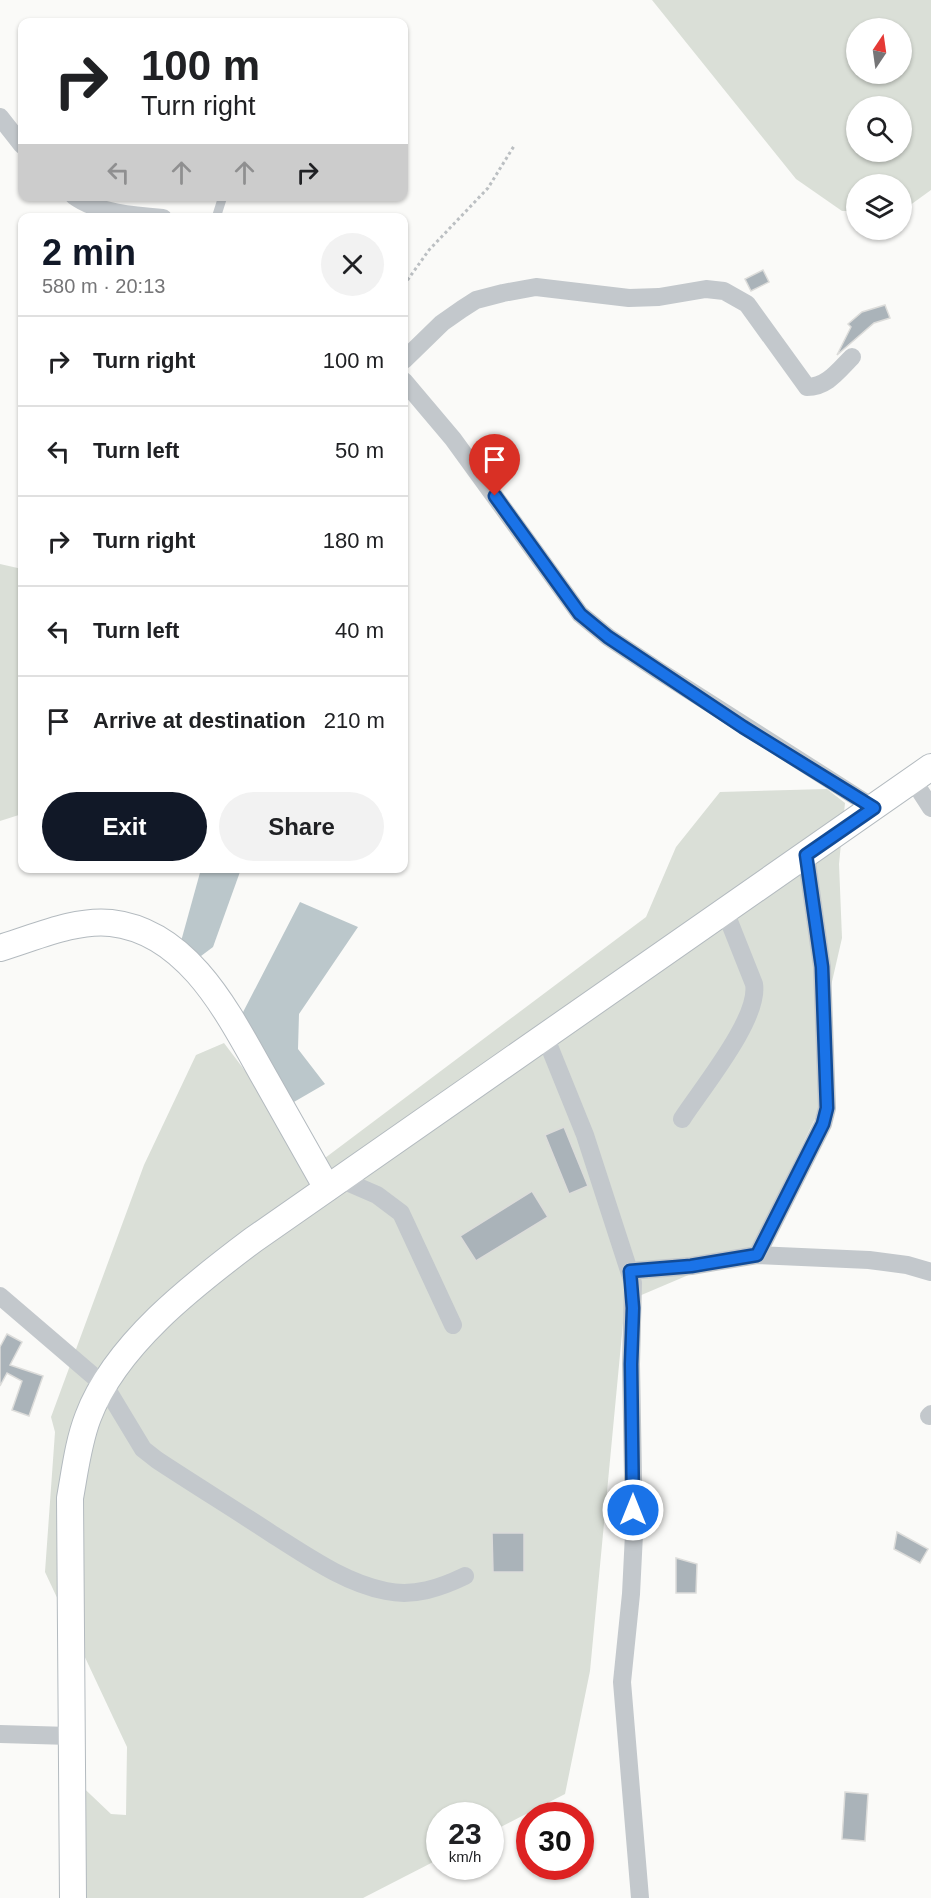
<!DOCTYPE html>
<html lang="en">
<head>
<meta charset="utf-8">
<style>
	body { margin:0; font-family:Arial,sans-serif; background:#f2f2f2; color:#202124; height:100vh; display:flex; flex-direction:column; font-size:22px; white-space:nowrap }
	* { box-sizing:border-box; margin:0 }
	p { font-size:20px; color:#757577 }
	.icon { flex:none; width:33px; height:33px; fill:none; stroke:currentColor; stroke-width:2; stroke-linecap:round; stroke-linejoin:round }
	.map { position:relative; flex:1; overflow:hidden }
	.sheet { position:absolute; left:18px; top:213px; width:390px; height:660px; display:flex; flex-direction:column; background:#fff; border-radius:12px; box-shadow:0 2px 4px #0004 }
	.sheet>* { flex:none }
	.guide { position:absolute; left:18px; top:18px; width:390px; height:183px; border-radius:12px; box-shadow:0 2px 4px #0004; background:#fff; color:#202124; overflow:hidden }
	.needle { width:39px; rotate:13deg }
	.controls { position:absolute; left:846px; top:18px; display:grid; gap:12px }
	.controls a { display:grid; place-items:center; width:66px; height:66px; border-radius:50%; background:#fff; box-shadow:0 2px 4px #0004; font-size:30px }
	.speed { position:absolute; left:426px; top:1802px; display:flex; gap:12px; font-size:30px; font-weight:700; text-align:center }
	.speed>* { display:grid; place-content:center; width:78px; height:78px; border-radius:50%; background:#fff; box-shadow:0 2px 4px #0004; line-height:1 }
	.speed small { font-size:15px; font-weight:400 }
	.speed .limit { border:9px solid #d22; background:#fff; color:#111 }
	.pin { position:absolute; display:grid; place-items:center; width:51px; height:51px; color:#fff; margin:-62px -26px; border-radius:50% 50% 50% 0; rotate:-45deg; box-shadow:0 0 6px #0007 }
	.pin .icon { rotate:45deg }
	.me { position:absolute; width:66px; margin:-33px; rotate:0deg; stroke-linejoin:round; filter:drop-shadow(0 0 4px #0008) }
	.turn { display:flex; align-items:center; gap:21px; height:126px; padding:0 24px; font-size:27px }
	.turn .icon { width:78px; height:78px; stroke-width:2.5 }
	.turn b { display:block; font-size:42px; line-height:51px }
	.lanes { display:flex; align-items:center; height:57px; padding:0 24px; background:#0003; justify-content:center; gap:30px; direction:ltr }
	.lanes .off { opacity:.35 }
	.round { display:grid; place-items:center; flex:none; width:63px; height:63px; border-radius:32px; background:#f2f2f2 }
	.overview { display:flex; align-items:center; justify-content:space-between; height:102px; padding:0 24px }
	h1 { font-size:36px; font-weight:600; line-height:45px; color:#111827 }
	.action { display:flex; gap:12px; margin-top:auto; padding:12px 24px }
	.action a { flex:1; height:69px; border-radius:36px; background:#111827; color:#fff; font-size:24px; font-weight:600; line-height:69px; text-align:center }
	.action a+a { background:#f2f2f2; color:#202124 }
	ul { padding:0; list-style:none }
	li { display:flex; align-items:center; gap:18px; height:90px; padding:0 24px; border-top:2px solid #e0e0e0 }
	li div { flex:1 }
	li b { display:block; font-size:22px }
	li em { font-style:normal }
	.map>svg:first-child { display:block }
	.green { fill:#dadfd7; fill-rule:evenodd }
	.water { fill:#bbc7cb }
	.building { fill:#aab3b9; stroke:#dcdcda; stroke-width:1.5 }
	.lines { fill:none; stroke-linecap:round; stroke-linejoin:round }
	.secondary-casing { stroke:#b3babf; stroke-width:28 }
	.path { stroke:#bbbfc2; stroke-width:3; stroke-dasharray:3 3; stroke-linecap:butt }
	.lane { stroke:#c3c8cc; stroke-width:9 }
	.street { stroke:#c3c8cc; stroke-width:18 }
	.secondary { stroke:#fff; stroke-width:26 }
	.route-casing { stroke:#114b97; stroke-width:15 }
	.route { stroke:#1a73e8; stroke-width:10 }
</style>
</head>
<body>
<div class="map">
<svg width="931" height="1898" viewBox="0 0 931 1898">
	<rect width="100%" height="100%" fill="#fafaf8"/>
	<g class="green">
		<path d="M652 0H931V190L902 211V184H856V211H842L796 179ZM856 28H902V74H856ZM856 106H902V152H856Z"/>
		<polygon points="0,564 22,569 22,814 0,821"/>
		<polygon points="827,789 845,803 839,864 842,938 828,999 828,1092 752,1248 625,1302 590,1671 565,1794 491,1832 490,1815 440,1815 439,1859 363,1898 73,1898 71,1776 111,1814 126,1815 127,1747 45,1572 55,1432 51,1417 144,1165 196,1055 224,1043 289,1129 321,1161 646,917 676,847 720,792"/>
	</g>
	<g class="water">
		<polygon points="201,869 241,869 213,947 201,956 180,945"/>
		<polygon points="300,902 358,927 299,1014 298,1049 325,1084 287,1106 240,1018"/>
	</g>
	<g class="building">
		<polygon points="763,270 769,282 751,291 745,279"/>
		<polygon points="885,305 890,318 874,323 837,355 851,327 848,324 862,312"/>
		<polygon points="564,1127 588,1186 569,1194 545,1135"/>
		<polygon points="532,1191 548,1217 476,1261 460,1236"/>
		<polygon points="7,1334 22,1342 10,1365 43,1376 29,1416 12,1410 22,1381 7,1373 0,1386 0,1347"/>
		<polygon points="897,1532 928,1549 920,1563 894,1549"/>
		<polygon points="492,1533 524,1533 524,1572 493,1572"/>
		<polygon points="676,1558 697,1564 696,1593 676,1593"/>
		<polygon points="845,1792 868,1794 865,1841 842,1839"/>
	</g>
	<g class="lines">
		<g class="secondary-casing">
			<g id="secondary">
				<path d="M0 948C34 938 75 919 111 923 191 932 231 1019 266 1080 286 1116 307 1152 327 1188"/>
				<path d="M73 1898 70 1498C75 1471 78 1443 88 1417 115 1345 193 1285 253 1240L931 767"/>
			</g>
		</g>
		<polyline class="path" points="404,285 429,250 488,188 514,146"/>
		<polyline class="lane" points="216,218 223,196"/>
		<g class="street">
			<polyline points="0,117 22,145"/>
			<path d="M74 196C97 213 136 216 163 218"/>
			<path d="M404 360 442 323 462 309 476 300 503 293 536 287 629 298 659 297 706 289 724 291 747 304 807 387C827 387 838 371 852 357"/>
			<polyline points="404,381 453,439 580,614 608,637 659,671 874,808"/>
			<polyline points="913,780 931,808"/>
			<polyline points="545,1036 585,1135 633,1283 631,1364 634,1534 631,1594 622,1682 640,1898"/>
			<path d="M682 1119C702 1088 760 1018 754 984L725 911"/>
			<polyline points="340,1179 377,1195 401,1213 453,1325"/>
			<polyline points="757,1255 823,1124 827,1108 822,967 806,855"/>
			<polyline points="630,1271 691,1266 757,1255 869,1260 907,1265 931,1272"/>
			<path d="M0 1296 105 1386 143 1449 157 1460C195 1485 234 1509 272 1534 307 1556 345 1583 386 1591 414 1597 440 1588 465 1576"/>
			<polyline points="929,1416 931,1414"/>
			<polyline points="0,1734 70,1736"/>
		</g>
		<use href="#secondary" class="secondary"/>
	</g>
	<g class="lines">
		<g class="route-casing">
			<polyline id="route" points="495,496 580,614 608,637 743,727 874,808 806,855 822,967 827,1108 823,1124 757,1255 691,1266 630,1271 633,1308 631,1364 633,1510"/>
		</g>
		<use href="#route" class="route"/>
	</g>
</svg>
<div class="controls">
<a><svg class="needle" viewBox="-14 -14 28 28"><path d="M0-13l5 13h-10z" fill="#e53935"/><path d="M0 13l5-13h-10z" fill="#757577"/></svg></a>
<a><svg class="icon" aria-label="search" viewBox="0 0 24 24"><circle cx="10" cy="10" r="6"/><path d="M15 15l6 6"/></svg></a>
<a><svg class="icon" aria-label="layers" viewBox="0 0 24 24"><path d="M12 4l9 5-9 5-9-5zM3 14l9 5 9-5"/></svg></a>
</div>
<div class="speed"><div>23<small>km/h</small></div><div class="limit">30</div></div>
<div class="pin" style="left:495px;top:496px;background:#d93025"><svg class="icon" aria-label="arrive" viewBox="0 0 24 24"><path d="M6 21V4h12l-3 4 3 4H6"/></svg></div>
<svg class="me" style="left:633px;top:1510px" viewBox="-20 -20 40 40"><circle r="17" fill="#1a73e8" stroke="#fff" stroke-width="3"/><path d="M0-11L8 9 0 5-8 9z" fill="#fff"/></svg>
<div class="guide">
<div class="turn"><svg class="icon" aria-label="right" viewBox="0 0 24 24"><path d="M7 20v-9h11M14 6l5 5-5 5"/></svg><div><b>100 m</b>Turn right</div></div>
<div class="lanes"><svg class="icon off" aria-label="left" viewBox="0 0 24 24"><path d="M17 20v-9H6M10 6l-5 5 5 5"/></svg><svg class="icon off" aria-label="ahead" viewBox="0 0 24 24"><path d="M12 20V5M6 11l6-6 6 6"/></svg><svg class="icon off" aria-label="ahead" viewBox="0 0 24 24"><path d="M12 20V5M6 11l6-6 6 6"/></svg><svg class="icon" aria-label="right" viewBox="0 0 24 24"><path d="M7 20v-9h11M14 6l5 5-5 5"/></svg></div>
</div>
<section class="sheet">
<div class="overview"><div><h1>2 min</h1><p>580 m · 20:13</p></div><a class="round"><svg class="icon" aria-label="close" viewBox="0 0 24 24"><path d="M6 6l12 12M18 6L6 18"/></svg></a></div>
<ul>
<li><svg class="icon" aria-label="right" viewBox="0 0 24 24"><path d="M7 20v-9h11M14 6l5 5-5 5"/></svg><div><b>Turn right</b></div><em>100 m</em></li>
<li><svg class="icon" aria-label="left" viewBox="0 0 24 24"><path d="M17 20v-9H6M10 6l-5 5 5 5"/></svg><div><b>Turn left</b></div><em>50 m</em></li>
<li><svg class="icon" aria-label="right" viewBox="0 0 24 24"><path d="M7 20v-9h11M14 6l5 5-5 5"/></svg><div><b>Turn right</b></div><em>180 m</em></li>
<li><svg class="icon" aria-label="left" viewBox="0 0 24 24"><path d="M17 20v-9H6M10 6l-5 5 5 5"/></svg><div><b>Turn left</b></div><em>40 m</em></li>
<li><svg class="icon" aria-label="arrive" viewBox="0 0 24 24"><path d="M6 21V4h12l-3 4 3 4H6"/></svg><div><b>Arrive at destination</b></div><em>210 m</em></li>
</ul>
<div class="action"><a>Exit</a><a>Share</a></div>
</section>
</div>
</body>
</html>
